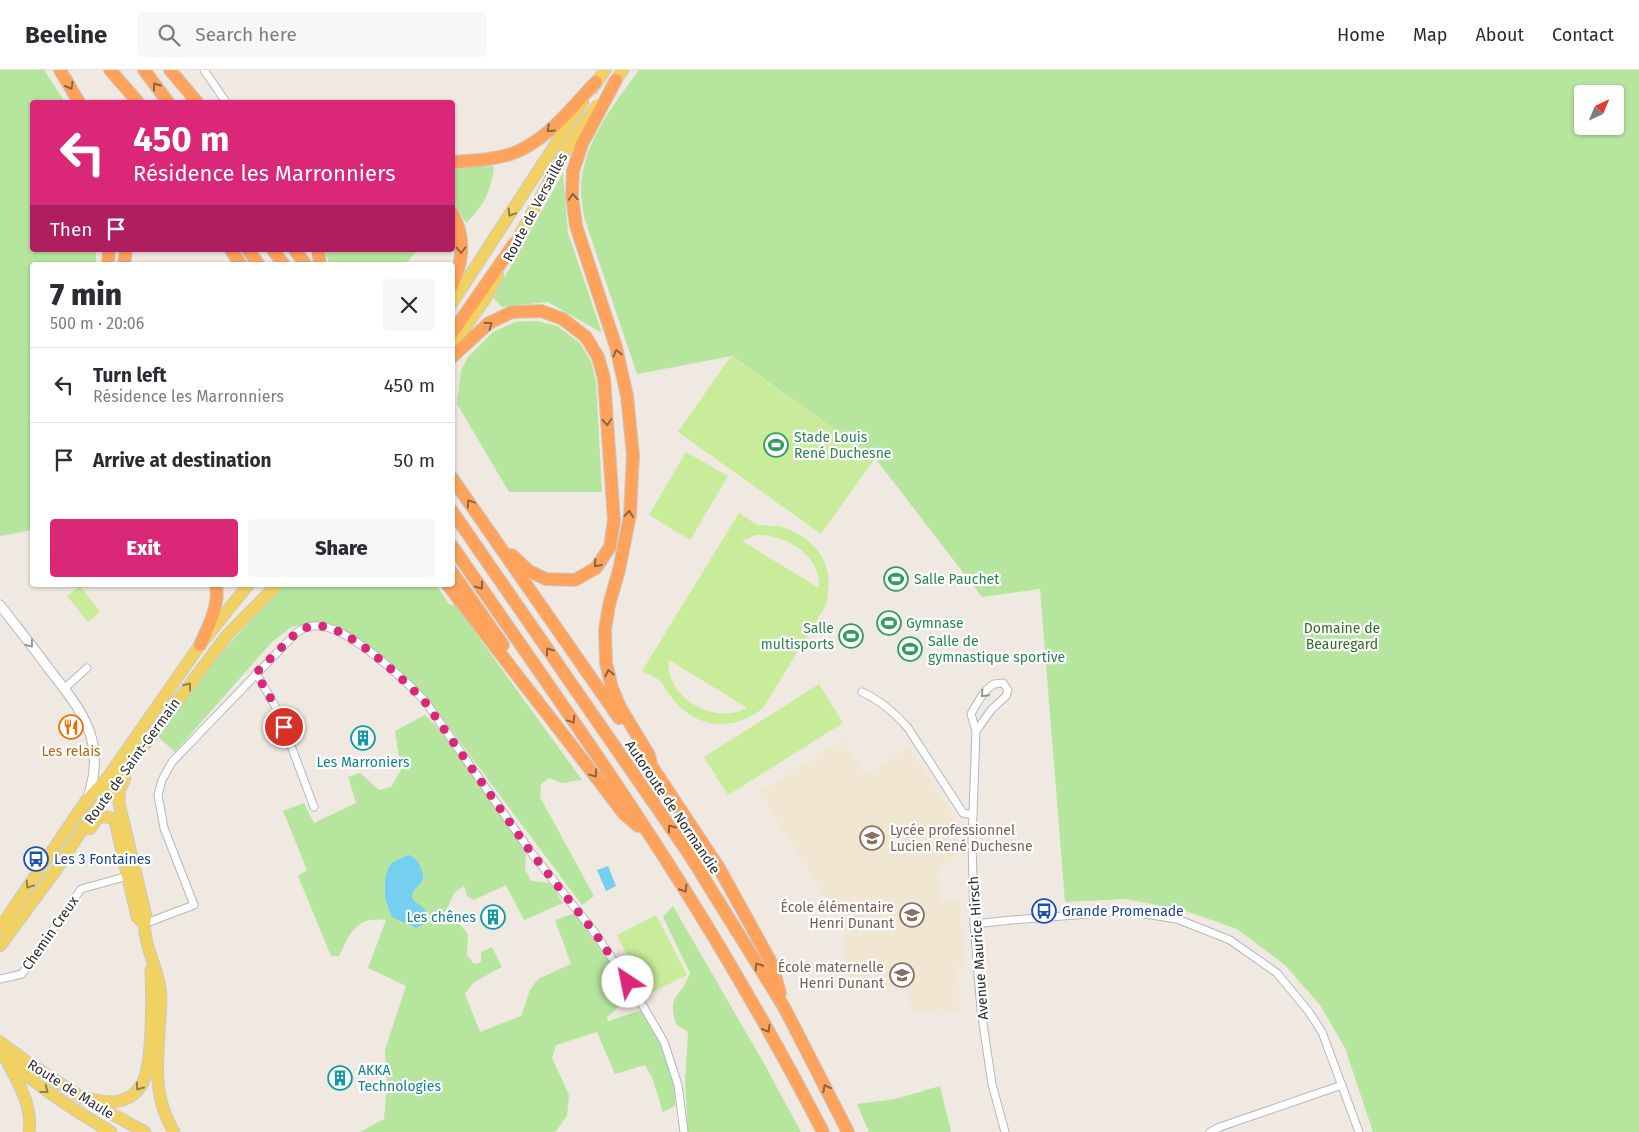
<!DOCTYPE html>
<html lang="en">
<head>
<meta charset="utf-8">
<style>
	body { margin:0; font-family:"Fira Sans",sans-serif; background:#f7f7f7; color:#2b2b33; height:100vh; display:flex; flex-direction:column; font-size:19px; white-space:nowrap }
	* { box-sizing:border-box; margin:0 }
	p { font-size:16px; color:#7c7c81 }
	.icon { flex:none; width:28px; height:28px; fill:none; stroke:currentColor; stroke-width:2; stroke-linecap:round; stroke-linejoin:round }
	.map { position:relative; flex:1; overflow:hidden }
	.panel { position:absolute; left:30px; top:192px; width:425px; height:325px; display:flex; flex-direction:column; background:#fff; border-radius:5px; box-shadow:0 1px 4px #0004 }
	.panel>* { flex:none }
	.top-card { position:absolute; left:30px; top:30px; width:425px; height:152px; border-radius:5px; box-shadow:0 1px 4px #0004; background:#db2777; color:#fff; overflow:hidden }
	.needle { width:32px; rotate:44deg }
	.tools { position:absolute; left:1574px; top:15px; display:grid; gap:10px }
	.tools a { display:grid; place-items:center; width:50px; height:50px; border-radius:5px; background:#fff; box-shadow:0 1px 4px #0004; font-size:25px }
	.pin { position:absolute; display:grid; place-items:center; width:42px; height:42px; color:#fff; margin:-21px; border:2px solid #fff; border-radius:50%; box-shadow:0 1px 5px #0007 }
	.me { position:absolute; width:55px; margin:-28px; rotate:326deg; stroke-linejoin:round; filter:drop-shadow(0 0 4px #0008) }
	.turn { display:flex; align-items:center; gap:18px; height:105px; padding:0 20px; font-size:22px }
	.turn .icon { width:65px; height:65px; stroke-width:2.5 }
	.turn b { display:block; font-size:35px; line-height:42px }
	.then { display:flex; align-items:center; height:48px; padding:0 20px; background:#0003; gap:10px; font-size:19px }
	.round { display:grid; place-items:center; flex:none; width:52px; height:52px; border-radius:5px; background:#f7f7f7 }
	.headline { display:flex; align-items:center; justify-content:space-between; height:85px; padding:0 20px }
	h1 { font-size:30px; font-weight:800; line-height:38px }
	.button { display:flex; gap:10px; margin-top:auto; padding:10px 20px }
	.button a { flex:1; height:58px; border-radius:5px; background:#db2777; color:#fff; font-size:20px; font-weight:800; line-height:58px; text-align:center }
	.button a+a { background:#f7f7f7; color:#2b2b33 }
	ul { padding:0; list-style:none }
	li { display:flex; align-items:center; gap:15px; height:75px; padding:0 20px; border-top:1px solid #e1e1e2 }
	li div { flex:1 }
	li b { display:block; font-size:19px }
	li em { font-style:normal }
	header { display:flex; align-items:center; gap:30px; box-sizing:border-box; height:70px; padding:0 25px; background:#fff; border-bottom:1px solid #e1e1e2 }
	header strong { font-size:24px }
	nav { display:flex; gap:28px; margin-inline-start:auto; font-size:18px }
	.search { width:350px; height:45px; background:#f7f7f7; display:flex; align-items:center; gap:12px; box-sizing:border-box; padding:0 18px; border-radius:5px; color:#7c7c81; font-size:19px }
	.map>svg:first-child { display:block }
	.education { fill:#f0e6d1 }
	.green { fill:#b6e59e; fill-rule:evenodd }
	.pitch { fill:#c9ec9a; fill-rule:evenodd }
	.water { fill:#75cff0 }
	.lines { fill:none; stroke-linecap:round; stroke-linejoin:round }
	.minor-casing { stroke:#b4b7c1; stroke-width:9 }
	.tertiary-casing { stroke:#b4b7c1; stroke-width:11 }
	.primary-casing { stroke:#c9c9c9; stroke-width:13 }
	.motorway-casing { stroke:#c9c9c9; stroke-width:14 }
	.minor { stroke:#fff; stroke-width:7 }
	.tertiary { stroke:#fff; stroke-width:9 }
	.primary { stroke:#f2d163; stroke-width:11 }
	.motorway { stroke:#ffa35c; stroke-width:12 }
	.oneway { stroke:#8c6343 }
	.oneway2 { stroke:#908048 }
	.oneway3 { stroke:#969696 }
	.route { stroke:#db2777; stroke-width:9; stroke-dasharray:0 16.2 }
	.labels { text-anchor:middle; stroke-width:4.5; stroke-linejoin:round; paint-order:stroke }
	.street-label { font-size:14px; fill:#2e2e2e; stroke:#fff }
	.leisure-label { font-size:14px; fill:#27864d; stroke:#fff; text-anchor:start }
	.park-label { font-size:14px; fill:#2c6e1b; stroke:#fff }
	.food-label { font-size:14px; fill:#c56008; stroke:#fff }
	.culture-label { font-size:14px; fill:#0d838f; stroke:#fff }
	.education-label { font-size:14px; fill:#785e54; stroke:#fff; text-anchor:end }
	.transit-label { font-size:14px; fill:#164399; stroke:#fff; text-anchor:start }
</style>
</head>
<body>
<header>
<strong>Beeline</strong>
<div class="search"><svg class="icon" aria-label="search" viewBox="0 0 24 24"><circle cx="10" cy="10" r="6"/><path d="M15 15l6 6"/></svg>Search here</div>
<nav><a>Home</a><a>Map</a><a>About</a><a>Contact</a></nav>
</header>
<div class="map">
<svg width="1639" height="1062" viewBox="0 0 1639 1062">
	<rect width="100%" height="100%" fill="#efe9e1"/>
	<polygon class="education" points="843,670 865,705 909,677 957,751 950,756 964,781 937,799 940,832 960,832 964,895 957,896 960,940 911,943 909,915 886,917 886,920 848,922 844,858 762,726 758,726 758,723"/>
	<g class="green">
		<polygon points="0,0 44,0 65,32 32,32 32,180 96,180 96,195 32,195 32,460 0,466"/>
		<path d="M639 0H1639V1062H1373L1345 978 1320 935 1285 895 1237 859 1180 839 1125 829 1065 832 1040 519 982 527 875 388 732 286 637 304 584 147C583 138 581 129 581 120 582 73 613 36 639 0ZM1582 24H1615V56H1582Z"/>
		<path d="M494 96C491 122 484 135 466 153L453 131V98Z"/>
		<polygon points="563,103 568,163 602,263 548,232 502,237 493,228"/>
		<polygon points="326,180 417,180 405,195 330,195 326,185"/>
		<polygon points="537,251 557,256 580,273 591,291 596,311 602,422 509,422 457,334 461,300 468,287 493,262 515,252"/>
		<polygon points="285,515 436,515 449,534 456,536 582,710 562,713 549,708 541,714 540,727 594,826 582,835 439,644 397,598 343,562 313,553 291,557 271,573 175,682 155,664 213,592 275,523"/>
		<path d="M425 645 439 659 526 781 525 799 531 811 550 813 563 833 524 850 506 815 474 830 467 826 464 816 454 823 447 839 468 864 467 885 474 894 481 892V882L492 877 502 897 474 912 465 924 480 962 521 946 530 920 538 909 571 894 555 850 575 843C585 858 623 908 624 922 625 934 615 940 607 947L608 951 642 940 662 976 675 1016V1036L663 1042 652 1007 645 995 615 1004 597 962 556 975 552 988 569 1025 567 1046 555 1062H360L384 1049 387 1014 385 980 406 916 368 898 386 850C356 846 350 863 339 886H331L298 806 307 800 283 741 304 733 314 753 356 733 348 707 360 703 379 720 391 717 401 700 395 661Z"/>
		<path d="M673 836 766 997 801 1062H688L685 1013 688 962 676 954C667 922 681 929 690 903L663 847Z"/>
		<polygon points="940,1016 951,1062 869,1062 857,1034 895,1029"/>
	</g>
	<g class="pitch">
		<polygon points="731,286 875,388 821,464 678,362"/>
		<polygon points="686,382 728,406 690,470 649,445"/>
		<path d="M739 443C745 446 752 453 759 455 768 456 776 455 785 458 821 471 835 499 826 535L763 638C736 660 703 660 678 635 671 628 667 621 662 613 658 608 648 604 642 601ZM756 465C786 464 821 485 819 518L742 471ZM669 590 746 637V638C715 656 664 627 669 590Z"/>
		<polygon points="80,516 100,542 88,552 67,526"/>
		<polygon points="819,614 843,653 728,725 704,687"/>
		<polygon points="656,845 687,905 647,925 617,865"/>
	</g>
	<g class="water">
		<path d="M408 785C415 787 417 790 420 796 430 817 412 813 412 828 421 840 432 836 423 855L416 858 392 847 385 828V810L388 798 393 792Z"/>
		<polygon points="608,796 616,816 606,821 597,800"/>
	</g>
	<g class="lines">
		<g class="minor-casing">
			<g id="minor">
				<polyline points="204,0 226,32"/>
				<polyline points="256,603 278,641 314,737"/>
				<polyline points="65,618 87,598"/>
				<path d="M862 622C880 630 895 643 908 658L963 743 973 745"/>
				<path d="M976 661 992 639 1006 626 1008 620 1003 613C1002 613 995 614 994 614 985 618 976 635 971 644L976 661 972 770 974 854 981 940 989 994 992 1014 1005 1062"/>
				<path d="M144 854 194 835 164 758 158 725 162 710 172 692 296 563C302 559 311 555 318 556 348 556 405 610 425 631L530 781 595 863 639 929 664 972 678 1015 684 1062"/>
				<polyline points="974,854 1012,850 1125,841 1177,849 1230,870 1277,903 1309,942 1322,962 1359,1062"/>
				<polyline points="0,909 22,904 81,819 128,806"/>
				<polyline points="1210,1062 1220,1057 1342,1015"/>
			</g>
		</g>
		<g class="tertiary-casing">
			<path id="tertiary" d="M0 535C16 556 33 577 49 599 82 641 107 671 88 727"/>
		</g>
		<g class="primary-casing">
			<g id="primary">
				<polyline points="611,17 623,0"/>
				<polyline points="592,19 605,0"/>
				<polyline points="511,181 566,80 597,36"/>
				<polyline points="452,233 583,32"/>
				<polyline points="452,276 483,232 498,206"/>
				<path d="M125 708 119 721V733L146 846C140 865 155 893 159 913 162 924 161 936 160 947 158 989 151 1024 174 1062"/>
				<polyline points="90,759 96,750 102,746 111,748 115,751 137,847 144,854"/>
				<polyline points="0,858 86,731 108,707 200,575 248,515"/>
				<polyline points="0,876 56,800 93,743 228,564 277,515"/>
				<polyline points="0,972 27,992 81,1027 145,1062"/>
				<path d="M0 984C35 1014 71 1039 111 1062"/>
				<path d="M8 993C19 1014 33 1038 29 1062"/>
				<path d="M81 1027C94 1029 109 1035 122 1030 132 1027 140 1020 144 1010 148 1000 149 988 150 976 152 951 152 926 151 900"/>
			</g>
		</g>
		<g class="motorway-casing">
			<g id="motorway">
				<polyline points="60,0 79,32"/>
				<polyline points="110,0 138,32"/>
				<polyline points="144,0 168,32"/>
				<polyline points="170,0 197,32"/>
				<polyline points="616,10 582,74 573,101 572,126 576,156 616,277 627,326 633,385 630,445 619,500 609,535 605,560 606,593 612,618 620,637 649,685 651,694"/>
				<path d="M452 92C471 91 492 90 511 84 546 72 571 38 596 12"/>
				<path d="M452 143C466 167 463 192 452 216"/>
				<polyline points="231,180 241,195"/>
				<polyline points="248,180 259,195"/>
				<polyline points="273,180 284,195"/>
				<polyline points="295,180 306,195"/>
				<polyline points="318,180 320,195"/>
				<polyline points="108,195 109,180"/>
				<polyline points="124,195 126,180"/>
				<polyline points="452,263 514,174"/>
				<polyline points="452,287 489,253 512,242 541,241 563,249 586,267 598,287 604,308 614,450 610,477 596,498 575,510 546,509 529,501 512,485"/>
				<polyline points="452,408 619,648"/>
				<polyline points="452,441 689,784 784,937 848,1062"/>
				<path d="M452 476C543 607 636 737 718 874 755 936 790 998 823 1062"/>
				<polyline points="452,502 503,575"/>
				<path d="M448 515C506 592 566 667 624 744L638 756"/>
				<path d="M200 575C208 557 220 535 216 515"/>
				<polyline points="647,689 719,798 772,894 780,923"/>
			</g>
		</g>
		<use href="#minor" class="minor"/>
		<use href="#tertiary" class="tertiary"/>
		<use href="#primary" class="primary"/>
		<use href="#motorway" class="motorway"/>
	</g>
	<defs><path id="oneway-chevron" d="M-2-3.5L2.5 0L-2 3.5" fill="none" stroke-width="1.6" stroke-linecap="round" stroke-linejoin="round" transform="scale(1.25)"/></defs>
	<g class="oneway">
		<use href="#oneway-chevron" transform="translate(70 16) rotate(60)"/>
		<use href="#oneway-chevron" transform="translate(156 16) rotate(-126)"/>
		<use href="#oneway-chevron" transform="translate(550 59) rotate(136)"/>
		<use href="#oneway-chevron" transform="translate(573 127) rotate(-93)"/>
		<use href="#oneway-chevron" transform="translate(461 180) rotate(90)"/>
		<use href="#oneway-chevron" transform="translate(489 255) rotate(-35)"/>
		<use href="#oneway-chevron" transform="translate(617 283) rotate(-104)"/>
		<use href="#oneway-chevron" transform="translate(607 352) rotate(86)"/>
		<use href="#oneway-chevron" transform="translate(470 433) rotate(-124)"/>
		<use href="#oneway-chevron" transform="translate(629 444) rotate(-84)"/>
		<use href="#oneway-chevron" transform="translate(597 494) rotate(131)"/>
		<use href="#oneway-chevron" transform="translate(480 516) rotate(55)"/>
		<use href="#oneway-chevron" transform="translate(549 581) rotate(-125)"/>
		<use href="#oneway-chevron" transform="translate(609 603) rotate(-102)"/>
		<use href="#oneway-chevron" transform="translate(572 650) rotate(56)"/>
		<use href="#oneway-chevron" transform="translate(594 704) rotate(53)"/>
		<use href="#oneway-chevron" transform="translate(671 758) rotate(-125)"/>
		<use href="#oneway-chevron" transform="translate(684 819) rotate(58)"/>
		<use href="#oneway-chevron" transform="translate(758 896) rotate(-122)"/>
		<use href="#oneway-chevron" transform="translate(767 959) rotate(60)"/>
		<use href="#oneway-chevron" transform="translate(826 1018) rotate(-117)"/>
	</g>
	<g class="oneway2">
		<use href="#oneway-chevron" transform="translate(511 143) rotate(123)"/>
		<use href="#oneway-chevron" transform="translate(188 616) rotate(-53)"/>
		<use href="#oneway-chevron" transform="translate(29 815) rotate(124)"/>
		<use href="#oneway-chevron" transform="translate(139 1017) rotate(126)"/>
		<use href="#oneway-chevron" transform="translate(45 1020) rotate(37)"/>
	</g>
	<g class="oneway3">
		<use href="#oneway-chevron" transform="translate(30 574) rotate(52)"/>
		<use href="#oneway-chevron" transform="translate(984 624) rotate(133)"/>
	</g>
	<g class="lines">
		<path class="route" d="M284 657 278 641 256 603 296 563C302 559 311 555 318 556 349 556 404 610 425 632L530 781 595 863 628 912"/>
	</g>
	<defs>
		<g id="stadium-ring" transform="scale(1.25)"><circle r="9.5" fill="#fff" stroke="#2e9e5b" stroke-width="1.5"/><path d="M0-5a6.5 5 0 1 0 0 10a6.5 5 0 1 0 0-10ZM-3.5-1.8h7v3.6h-7Z" fill="#2e9e5b"/></g>
		<g id="restaurant-ring" transform="scale(1.25)"><circle r="9.5" fill="#fff" stroke="#e8710a" stroke-width="1.5"/><path d="M-5-6h1v4h1v-4h1v4h1v-4h1v5L-1.5 .5V6h-2V.5L-5-1ZM5-6V6H3V1.5H1.5Q1.5-4 5-6Z" fill="#e8710a"/></g>
		<g id="building-ring" transform="scale(1.25)"><circle r="9.5" fill="#fff" stroke="#0f9aa8" stroke-width="1.5"/><path d="M-4-6H4V6H1V3H-1V6H-4ZM-2.5-4.3h1.7v1.8h-1.7ZM.8-4.3h1.7v1.8H.8ZM-2.5-1h1.7V.8h-1.7ZM.8-1h1.7V.8H.8Z" fill="#0f9aa8"/></g>
		<g id="school-ring" transform="scale(1.25)"><circle r="9.5" fill="#fff" stroke="#8d6e63" stroke-width="1.5"/><path d="M0-5L7-2L0 1L-7-2ZM-4 1L0 2.5L4 1V4Q0 6-4 4Z" fill="#8d6e63"/></g>
		<g id="bus-ring" transform="scale(1.25)"><circle r="9.5" fill="#fff" stroke="#1a4fb4" stroke-width="1.5"/><path d="M-5-6H5V4H4V6H2V4H-2V6H-4V4H-5ZM-3.5-4V0h7V-4ZM-3.5 1.2v1.5H-2V1.2ZM2 1.2v1.5H3.5V1.2Z" fill="#1a4fb4"/></g>
	</defs>
	<g fill-rule="evenodd">
		<use href="#stadium-ring" x="776" y="375"/>
		<use href="#stadium-ring" x="896" y="509"/>
		<use href="#stadium-ring" x="889" y="553"/>
		<use href="#stadium-ring" x="851" y="566"/>
		<use href="#stadium-ring" x="910" y="579"/>
		<use href="#restaurant-ring" x="71" y="657"/>
		<use href="#building-ring" x="363" y="668"/>
		<use href="#school-ring" x="872" y="768"/>
		<use href="#bus-ring" x="36" y="789"/>
		<use href="#bus-ring" x="1044" y="841"/>
		<use href="#school-ring" x="912" y="845"/>
		<use href="#building-ring" x="493" y="847"/>
		<use href="#school-ring" x="902" y="905"/>
		<use href="#building-ring" x="340" y="1008"/>
	</g>
	<g class="labels">
		<g class="street-label">
			<text transform="translate(535 137) rotate(-62)" y="5">Route de Versailles</text>
			<text transform="translate(132 691) rotate(-54)" y="5">Route de Saint-Germain</text>
			<text transform="translate(673 737) rotate(56)" y="5">Autoroute de Normandie</text>
			<text transform="translate(50 863) rotate(-55)" y="5">Chemin Creux</text>
			<text transform="translate(978 878) rotate(-94)" y="5">Avenue Maurice Hirsch</text>
			<text transform="translate(71 1019) rotate(32)" y="5">Route de Maule</text>
		</g>
		<g class="leisure-label">
			<text x="794" y="372">Stade Louis<tspan x="794" dy="16">René Duchesne</tspan></text>
			<text x="914" y="514">Salle Pauchet</text>
			<text x="906" y="558">Gymnase</text>
			<text x="834" y="563" text-anchor="end">Salle<tspan x="834" dy="16">multisports</tspan></text>
			<text x="928" y="576">Salle de<tspan x="928" dy="16">gymnastique sportive</tspan></text>
		</g>
		<g class="park-label">
			<text x="1342" y="563">Domaine de<tspan x="1342" dy="16">Beauregard</tspan></text>
		</g>
		<g class="food-label">
			<text x="71" y="686">Les relais</text>
		</g>
		<g class="culture-label">
			<text x="363" y="697">Les Marroniers</text>
			<text x="476" y="852" text-anchor="end">Les chênes</text>
			<text x="358" y="1005" text-anchor="start">AKKA<tspan x="358" dy="16">Technologies</tspan></text>
		</g>
		<g class="education-label">
			<text x="890" y="765" text-anchor="start">Lycée professionnel<tspan x="890" dy="16">Lucien René Duchesne</tspan></text>
			<text x="894" y="842">École élémentaire<tspan x="894" dy="16">Henri Dunant</tspan></text>
			<text x="884" y="902">École maternelle<tspan x="884" dy="16">Henri Dunant</tspan></text>
		</g>
		<g class="transit-label">
			<text x="54" y="794">Les 3 Fontaines</text>
			<text x="1062" y="846">Grande Promenade</text>
		</g>
	</g>
</svg>
<div class="tools">
<a><svg class="needle" viewBox="-14 -14 28 28"><path d="M0-13l5 13h-10z" fill="#e53935"/><path d="M0 13l5-13h-10z" fill="#7c7c81"/></svg></a>
</div>
<div class="pin" style="left:284px;top:657px;background:#d93025"><svg class="icon" aria-label="arrive" viewBox="0 0 24 24"><path d="M6 21V4h12l-3 4 3 4H6"/></svg></div>
<svg class="me" style="left:628px;top:912px" viewBox="-20 -20 40 40"><circle r="19" fill="#fff"/><path d="M0-13L10 11 0 6-10 11z" fill="#db2777"/></svg>
<div class="top-card">
<div class="turn"><svg class="icon" aria-label="left" viewBox="0 0 24 24"><path d="M17 20v-9H6M10 6l-5 5 5 5"/></svg><div><b>450 m</b>Résidence les Marronniers</div></div>
<div class="then">Then<svg class="icon" aria-label="arrive" viewBox="0 0 24 24"><path d="M6 21V4h12l-3 4 3 4H6"/></svg></div>
</div>
<section class="panel">
<div class="headline"><div><h1>7 min</h1><p>500 m · 20:06</p></div><a class="round"><svg class="icon" aria-label="close" viewBox="0 0 24 24"><path d="M6 6l12 12M18 6L6 18"/></svg></a></div>
<ul>
<li><svg class="icon" aria-label="left" viewBox="0 0 24 24"><path d="M17 20v-9H6M10 6l-5 5 5 5"/></svg><div><b>Turn left</b><p>Résidence les Marronniers</p></div><em>450 m</em></li>
<li><svg class="icon" aria-label="arrive" viewBox="0 0 24 24"><path d="M6 21V4h12l-3 4 3 4H6"/></svg><div><b>Arrive at destination</b></div><em>50 m</em></li>
</ul>
<div class="button"><a>Exit</a><a>Share</a></div>
</section>
</div>
</body>
</html>
